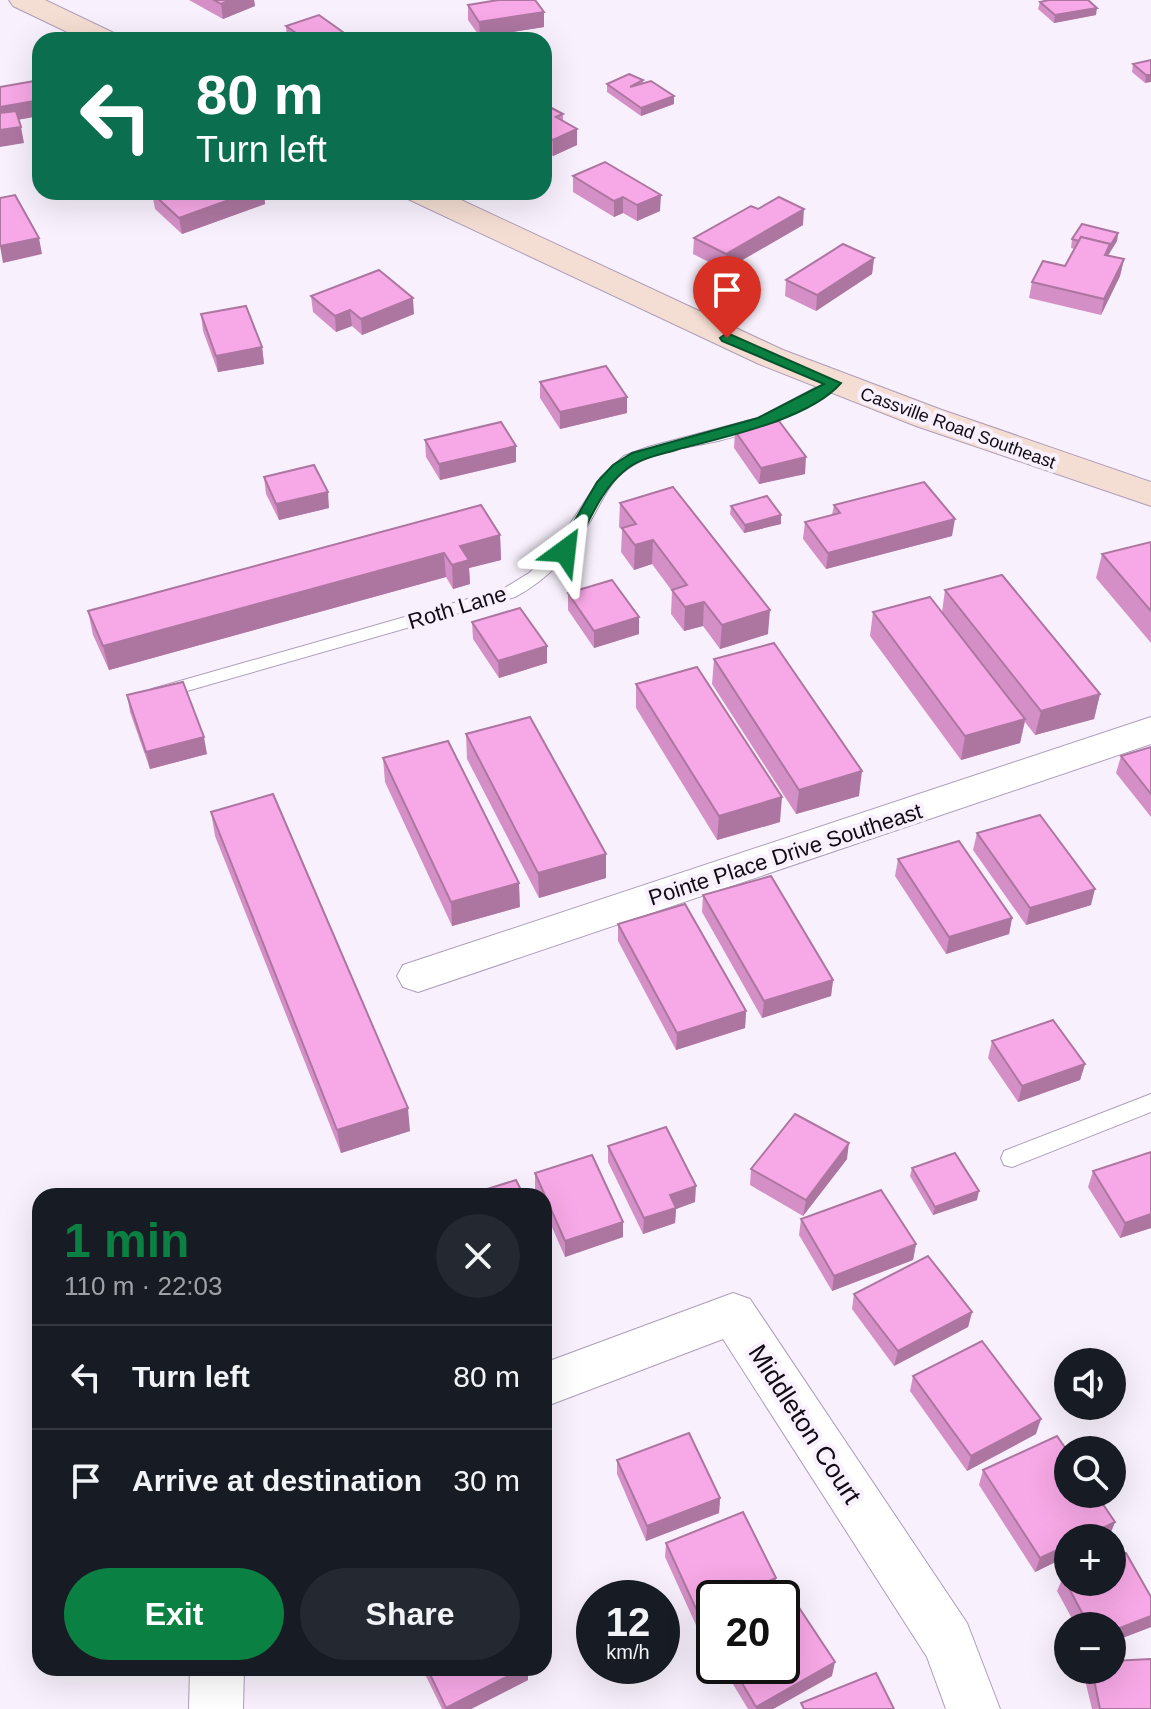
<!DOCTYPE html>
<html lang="en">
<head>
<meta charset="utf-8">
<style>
	body { margin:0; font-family:Arial,sans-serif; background:#242831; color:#f1f3f6; height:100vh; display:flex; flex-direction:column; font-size:30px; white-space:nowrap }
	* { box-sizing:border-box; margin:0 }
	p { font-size:26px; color:#9ea1a6 }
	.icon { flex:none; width:44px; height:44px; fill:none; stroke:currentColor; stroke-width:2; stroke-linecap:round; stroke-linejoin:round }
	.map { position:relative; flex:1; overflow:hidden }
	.details { position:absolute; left:32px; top:1188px; width:520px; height:488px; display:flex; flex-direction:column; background:#171b24; border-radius:24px; box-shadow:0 8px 32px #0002 }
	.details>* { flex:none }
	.top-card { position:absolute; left:32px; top:32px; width:520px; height:168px; border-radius:24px; box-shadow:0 8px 32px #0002; background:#0b6e4f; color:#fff; overflow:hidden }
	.controls { position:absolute; left:1054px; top:1348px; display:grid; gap:16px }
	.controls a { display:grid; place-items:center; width:72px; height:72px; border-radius:50%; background:#171b24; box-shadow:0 8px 32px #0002; font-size:40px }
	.speed { position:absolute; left:576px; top:1580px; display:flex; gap:16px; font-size:40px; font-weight:700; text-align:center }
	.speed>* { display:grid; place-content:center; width:104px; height:104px; border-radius:50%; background:#171b24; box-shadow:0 8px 32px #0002; line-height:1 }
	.speed small { font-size:20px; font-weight:400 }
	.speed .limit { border:4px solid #111; border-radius:12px; background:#fff; color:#111 }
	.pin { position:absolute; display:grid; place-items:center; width:68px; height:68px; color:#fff; margin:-82px -34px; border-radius:50% 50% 50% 0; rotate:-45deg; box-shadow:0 0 8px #0007 }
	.pin .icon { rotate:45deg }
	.me { position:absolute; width:88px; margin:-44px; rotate:30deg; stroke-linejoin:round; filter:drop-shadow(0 0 6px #0008) }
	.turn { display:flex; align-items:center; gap:28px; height:168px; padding:0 32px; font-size:36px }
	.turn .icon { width:104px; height:104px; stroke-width:2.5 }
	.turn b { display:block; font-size:56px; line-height:68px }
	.round { display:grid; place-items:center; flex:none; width:84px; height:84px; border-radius:42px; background:#242831 }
	.headline { display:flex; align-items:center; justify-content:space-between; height:136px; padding:0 32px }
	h1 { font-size:48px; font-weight:700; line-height:60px; color:#0b8043 }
	.button { display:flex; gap:16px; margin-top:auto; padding:16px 32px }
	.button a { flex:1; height:92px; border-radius:48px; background:#0b8043; color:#fff; font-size:32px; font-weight:700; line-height:92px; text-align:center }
	.button a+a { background:#242831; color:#f1f3f6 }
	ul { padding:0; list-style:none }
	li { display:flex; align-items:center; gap:24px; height:104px; padding:0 32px; border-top:2px solid #363941 }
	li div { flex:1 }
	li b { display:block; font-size:30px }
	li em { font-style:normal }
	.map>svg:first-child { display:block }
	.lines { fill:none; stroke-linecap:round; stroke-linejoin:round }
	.lane-casing { stroke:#ad9dba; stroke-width:2 }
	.street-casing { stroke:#ad9dba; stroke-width:2 }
	.secondary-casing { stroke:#ad9dba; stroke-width:2 }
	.lane { fill:#fff; fill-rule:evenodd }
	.street { fill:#fff; fill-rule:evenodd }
	.secondary { fill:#f4ddd2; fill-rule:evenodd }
	.wall { fill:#d490c6 }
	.shaded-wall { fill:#ad76a1 }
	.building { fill:#f7a8e6; stroke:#ad76a1; stroke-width:2 }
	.route { fill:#0b8043; stroke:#07532c; stroke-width:2 }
	.labels { text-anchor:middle; stroke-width:8; stroke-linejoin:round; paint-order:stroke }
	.far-street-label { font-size:18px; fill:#110b15; stroke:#f8f1fd }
	.street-label { font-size:22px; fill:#110b15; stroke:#f8f1fd }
	.near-street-label { font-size:26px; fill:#110b15; stroke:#f8f1fd }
</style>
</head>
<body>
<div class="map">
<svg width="1151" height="1709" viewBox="0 0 1151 1709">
	<rect width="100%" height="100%" fill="#f8f1fd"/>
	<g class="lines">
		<g class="lane-casing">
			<g id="lane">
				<path d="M834 378 842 383 840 386C803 413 762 430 718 441 687 448 652 450 626 470 609 482 601 503 591 520 571 553 549 579 515 597L159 699 150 693 152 689 503 589 529 573 551 553 601 477 624 456 648 447 758 418Z"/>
				<polygon points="1151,1094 1151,1112 1012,1167 1004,1165 1001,1158 1004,1151"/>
			</g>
		</g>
		<g class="street-casing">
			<g id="street">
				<polygon points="1151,717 1151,744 418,992 403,987 397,976 403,965"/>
				<polygon points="733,1293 750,1299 967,1623 1000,1709 946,1709 927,1657 723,1339 544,1407 544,1363"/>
				<polygon points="190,1668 244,1668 243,1709 189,1709"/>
			</g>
		</g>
		<g class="secondary-casing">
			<g id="secondary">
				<polygon points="9,0 45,0 116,34 120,40 84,40 13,6"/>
				<polygon points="403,192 444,192 783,350 942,410 1151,482 1151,506 916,426 759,364 408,199"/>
			</g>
		</g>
		<use href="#lane" class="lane"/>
		<use href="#street" class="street"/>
		<use href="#secondary" class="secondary"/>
	</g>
	<g class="wall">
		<polygon points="189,0 254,0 255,6 223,19"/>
		<polygon points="1040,2 1096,15 1054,23 1038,9"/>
		<polygon points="468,5 544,12 544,27 480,37 468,20"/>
		<polygon points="286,26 354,40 287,40"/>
		<polygon points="1151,60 1145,83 1132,72 1133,64"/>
		<polygon points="643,80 643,83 674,104 641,116 607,92 607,84"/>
		<polygon points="544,104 563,114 563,121 577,145 553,156 544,150"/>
		<polygon points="573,176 660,211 637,221 623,213 614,217 573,192"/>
		<polygon points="156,192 264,192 265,204 182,234 155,209 152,193"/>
		<polygon points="758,209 803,225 725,270 693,254 694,238"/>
		<polygon points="1118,233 1117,241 1108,256 1124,259 1120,276 1101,315 1029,298 1032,282 1065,266 1075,249 1071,248 1072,239"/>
		<polygon points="874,258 872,274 816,311 785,296 786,280"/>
		<polygon points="311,296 414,314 362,335 352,326 336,332 313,312"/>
		<polygon points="201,314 262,347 264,364 218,372 203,331"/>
		<polygon points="540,382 627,413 560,429 540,398"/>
		<polygon points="735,431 805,474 759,484 734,448"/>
		<polygon points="425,440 516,462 440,480 426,457"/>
		<polygon points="264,477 329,508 279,520 266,494"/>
		<polygon points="620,503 768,634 720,649 703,626 684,631 671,614 672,591 652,564 634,570 621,552 622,530 619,527"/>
		<polygon points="834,505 952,536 826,569 803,539 805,522 832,515"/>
		<polygon points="731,506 781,524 744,533 730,514"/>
		<polygon points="500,535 501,560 469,568 470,584 453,589 446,577 109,670 93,635 88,611"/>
		<polygon points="1151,542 1151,643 1096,578 1102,554"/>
		<polygon points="945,590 1100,694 1094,719 1035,735 1025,722 1020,743 961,760 870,636 873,612 942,612"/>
		<polygon points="568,593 639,617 639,634 594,648 568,610"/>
		<polygon points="472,622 547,646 547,663 499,678 473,639"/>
		<polygon points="714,659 859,796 796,814 712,684"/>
		<polygon points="636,684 780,822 717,840 636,708"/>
		<polygon points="127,695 207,754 150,769 130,712"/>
		<polygon points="466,734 606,878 539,898 467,759"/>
		<polygon points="1151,747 1151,817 1116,773 1121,756"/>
		<polygon points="383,758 520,907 452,926 385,782"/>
		<polygon points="211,812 410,1131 341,1153 215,836"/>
		<polygon points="977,833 1091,905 1026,925 973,850"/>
		<polygon points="898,859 1012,918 1009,934 946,954 895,876"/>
		<polygon points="703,895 833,980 831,996 762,1018 702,912"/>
		<polygon points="618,924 746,1011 745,1028 676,1050 618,941"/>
		<polygon points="992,1041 1085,1064 1080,1080 1018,1102 988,1058"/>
		<polygon points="608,1146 695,1202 676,1209 675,1223 643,1234 608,1162"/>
		<polygon points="1151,1152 1151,1228 1120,1238 1088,1187 1093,1171"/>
		<polygon points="847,1159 803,1216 750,1185 751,1169"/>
		<polygon points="912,1168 977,1200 933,1215 910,1176"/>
		<polygon points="535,1173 623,1222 623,1237 565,1257 544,1209 544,1196 538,1196 535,1189"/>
		<polygon points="801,1219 916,1244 913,1260 832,1291 799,1235"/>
		<polygon points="854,1294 972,1312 968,1327 894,1366 852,1309"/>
		<polygon points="913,1376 1036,1434 967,1471 910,1391"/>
		<polygon points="617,1460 720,1498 719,1513 646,1541 617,1474"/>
		<polygon points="983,1470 1115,1522 1109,1537 1106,1538 1068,1538 1068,1556 1035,1572 979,1485"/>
		<polygon points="666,1543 773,1592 760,1598 714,1598 714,1617 696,1625 665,1557"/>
		<polygon points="1063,1577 1151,1597 1151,1627 1112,1642 1112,1626 1076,1626 1057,1591"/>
		<polygon points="722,1666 782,1666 832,1676 773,1709 748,1709"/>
		<polygon points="422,1668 528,1668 528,1680 471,1709 442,1709"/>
		<polygon points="1087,1670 1112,1670 1151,1709 1092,1709 1084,1676"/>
	</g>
	<g class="shaded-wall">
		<polygon points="230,0 254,0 255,6 223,19 221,4"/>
		<polygon points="1097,8 1096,15 1054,23 1055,15"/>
		<polygon points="544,12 544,27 480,37 479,22"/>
		<polygon points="1146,75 1151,75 1151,82 1145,83"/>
		<polygon points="674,96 674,104 641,116 641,108"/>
		<polygon points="40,100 40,116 0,123 0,107"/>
		<polygon points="21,127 24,143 0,147 0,130"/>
		<polygon points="577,129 577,145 553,156 553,140"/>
		<polygon points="251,192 264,192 265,204 182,234 179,218"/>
		<polygon points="661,195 660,211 637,221 637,205"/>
		<polygon points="623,197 623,213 614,217 614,201"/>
		<polygon points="804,209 803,225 725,270 726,254"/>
		<polygon points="1118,233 1117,241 1108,255 1107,260 1105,255 1110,244"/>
		<polygon points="39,238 42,254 3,263 0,246"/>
		<polygon points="874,258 872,274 816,311 817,295"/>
		<polygon points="1124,259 1120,276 1101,315 1104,299"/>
		<polygon points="413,298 414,314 362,335 361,319"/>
		<polygon points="350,310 352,326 336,332 335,316"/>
		<polygon points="262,347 264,364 218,372 216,356"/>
		<polygon points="627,397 627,413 560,429 560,412"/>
		<polygon points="516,446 516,462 440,480 439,464"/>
		<polygon points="806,457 805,474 759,484 761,468"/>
		<polygon points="328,492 329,508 279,520 276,504"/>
		<polygon points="781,515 781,524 744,533 745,525"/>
		<polygon points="955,519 952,536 826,569 828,553"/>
		<polygon points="500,535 501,560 469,568 470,584 453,589 452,565 460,546"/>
		<polygon points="653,540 652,564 634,570 635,545"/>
		<polygon points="444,553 446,577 109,670 103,646"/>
		<polygon points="704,602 703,626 684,631 685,607"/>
		<polygon points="770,610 768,634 720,649 722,625"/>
		<polygon points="639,617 639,634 594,648 594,631"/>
		<polygon points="547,646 547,663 499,678 498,661"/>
		<polygon points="1100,694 1094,719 1035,735 1041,711"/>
		<polygon points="1025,719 1020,743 961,760 965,736"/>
		<polygon points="204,737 207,754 150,769 146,752"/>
		<polygon points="862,771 859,796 796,814 799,790"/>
		<polygon points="782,797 780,822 717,840 719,816"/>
		<polygon points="606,854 606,878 539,898 538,873"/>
		<polygon points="519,883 520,907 452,926 451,902"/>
		<polygon points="1095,889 1091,905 1026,925 1030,908"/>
		<polygon points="1012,918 1009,934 946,954 949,937"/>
		<polygon points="833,980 831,996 762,1018 764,1001"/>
		<polygon points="746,1011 745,1028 676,1050 677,1033"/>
		<polygon points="1085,1064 1080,1080 1018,1102 1022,1086"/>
		<polygon points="408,1108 410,1131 341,1153 337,1130"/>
		<polygon points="849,1143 847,1159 803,1216 806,1200"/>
		<polygon points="696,1186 695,1202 676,1209 675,1223 643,1234 644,1218 670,1195"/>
		<polygon points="979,1191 977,1200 933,1215 935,1207"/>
		<polygon points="1151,1214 1151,1228 1120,1238 1125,1223"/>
		<polygon points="623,1222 623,1237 565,1257 565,1241"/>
		<polygon points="916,1244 913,1260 832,1291 834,1276"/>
		<polygon points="547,1248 547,1264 544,1265 544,1249"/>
		<polygon points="972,1312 968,1327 894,1366 898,1351"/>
		<polygon points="1041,1419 1036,1434 967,1471 971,1456"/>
		<polygon points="720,1498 719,1513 646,1541 647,1526"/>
		<polygon points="1115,1522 1109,1537 1106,1538 1082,1538"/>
		<polygon points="1068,1545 1068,1556 1035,1572 1040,1558"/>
		<polygon points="776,1578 773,1592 760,1598 728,1598"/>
		<polygon points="714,1604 714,1617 696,1625 697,1611"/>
		<polygon points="1151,1616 1151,1627 1112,1642 1112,1631"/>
		<polygon points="835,1662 832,1676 773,1709 756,1709 756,1707"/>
		<polygon points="524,1668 528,1668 528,1680 471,1709 446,1709 446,1708"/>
	</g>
	<g class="building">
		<polygon points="214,0 230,0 221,4"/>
		<polygon points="498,0 535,0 544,12 479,22 468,5"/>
		<polygon points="1049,0 1088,0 1097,8 1055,15 1040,2"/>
		<polygon points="319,15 354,40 306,40 286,26"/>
		<polygon points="1151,60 1151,75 1146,75 1133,64"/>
		<polygon points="629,74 643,80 630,87 651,81 674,96 641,108 607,84"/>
		<polygon points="40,80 40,100 0,107 0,87"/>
		<polygon points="544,104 563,114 556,117 577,129 553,140 544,135"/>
		<polygon points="16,111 21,127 0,130 0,113"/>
		<polygon points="605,162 661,195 637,205 623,197 614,201 573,176"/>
		<polygon points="156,192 251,192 179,218 152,193"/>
		<polygon points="15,195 39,238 0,246 0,198"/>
		<polygon points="779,197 804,209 726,254 694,238 751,206 758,209"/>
		<polygon points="1082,224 1118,233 1110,246 1110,244 1081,237 1079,241 1072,239"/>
		<polygon points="1081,237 1110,244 1105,255 1124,259 1104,299 1032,282 1043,261 1065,266"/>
		<polygon points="843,244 874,258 817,295 786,280"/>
		<polygon points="379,270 413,298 361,319 350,310 335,316 311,296"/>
		<polygon points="246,306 262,347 216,356 201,314"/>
		<polygon points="606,366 627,397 560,412 540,382"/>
		<polygon points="779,421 806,457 761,468 735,431"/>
		<polygon points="501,422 516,446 439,464 425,440"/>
		<polygon points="314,465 328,492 276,504 264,477"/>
		<polygon points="924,482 955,519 828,553 805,522 840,513 834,505"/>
		<polygon points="673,487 770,610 722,625 704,602 685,607 672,590 687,585 653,540 635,545 622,528 636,524 620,503"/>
		<polygon points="767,496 781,515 745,525 731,506"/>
		<polygon points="481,505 500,535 460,546 469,560 452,565 444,553 103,646 88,611"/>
		<polygon points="1151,542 1151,611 1102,554"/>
		<polygon points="1002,575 1100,694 1041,711 945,590"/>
		<polygon points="612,580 639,617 594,631 568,593"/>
		<polygon points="930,597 1025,719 965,736 873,612"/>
		<polygon points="520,608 547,646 498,661 472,622"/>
		<polygon points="774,643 862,771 799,790 714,659"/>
		<polygon points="697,667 782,797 719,816 636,684"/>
		<polygon points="183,682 204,737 146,752 127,695"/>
		<polygon points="530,717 606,854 538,873 466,734"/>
		<polygon points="448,741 519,883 451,902 383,758"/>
		<polygon points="1151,747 1151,794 1121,756"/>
		<polygon points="273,794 408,1108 337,1130 211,812"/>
		<polygon points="1040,815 1095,889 1030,908 977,833"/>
		<polygon points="959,841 1012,918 949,937 898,859"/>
		<polygon points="771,876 833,980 764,1001 703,895"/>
		<polygon points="685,904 746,1011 677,1033 618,924"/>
		<polygon points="1053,1020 1085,1064 1022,1086 992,1041"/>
		<polygon points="795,1114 849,1143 806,1200 751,1169"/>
		<polygon points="666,1127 696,1186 670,1195 676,1208 644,1218 608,1146"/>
		<polygon points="1151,1152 1151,1214 1125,1223 1093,1171"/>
		<polygon points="955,1153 979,1191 935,1207 912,1168"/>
		<polygon points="592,1155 623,1222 565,1241 535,1173"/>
		<polygon points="516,1180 524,1196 465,1196"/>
		<polygon points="881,1190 916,1244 834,1276 801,1219"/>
		<polygon points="928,1256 972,1312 898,1351 854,1294"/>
		<polygon points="982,1341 1041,1419 971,1456 913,1376"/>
		<polygon points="689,1433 720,1498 647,1526 617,1460"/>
		<polygon points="1057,1436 1068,1452 1068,1494 1096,1494 1115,1522 1082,1538 1068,1538 1068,1545 1040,1558 983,1470"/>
		<polygon points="743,1512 776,1578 728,1598 714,1598 714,1604 697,1611 666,1543"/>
		<polygon points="1126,1553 1151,1597 1151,1616 1112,1631 1112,1626 1089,1626 1063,1577 1068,1575 1068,1582 1112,1582 1112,1558"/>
		<polygon points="790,1594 835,1662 756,1707 732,1666 782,1666 782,1598"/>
		<polygon points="1151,1659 1151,1709 1100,1709 1092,1670 1112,1670 1112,1661"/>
		<polygon points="427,1668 524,1668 446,1708"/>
		<polygon points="876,1673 894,1709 804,1709 801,1703"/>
	</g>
	<path class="route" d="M727 333 841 383C810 419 725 437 679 449 660 455 638 458 623 472 599 492 587 528 571 554H559L557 551 597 482 613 465 632 453 758 418 824 384 722 341 720 338Z"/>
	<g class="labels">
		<g class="far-street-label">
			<text transform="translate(958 428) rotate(20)" y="6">Cassville Road Southeast</text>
		</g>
		<g class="street-label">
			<text transform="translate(457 607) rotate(-17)" y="8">Roth Lane</text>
			<text transform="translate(785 854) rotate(-18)" y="8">Pointe Place Drive Southeast</text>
		</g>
		<g class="near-street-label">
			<text transform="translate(805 1424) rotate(57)" y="9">Middleton Court</text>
		</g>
	</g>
</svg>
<div class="controls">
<a><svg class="icon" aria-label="sound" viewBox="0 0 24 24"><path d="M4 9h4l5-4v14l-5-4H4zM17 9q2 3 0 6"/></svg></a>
<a><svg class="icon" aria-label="search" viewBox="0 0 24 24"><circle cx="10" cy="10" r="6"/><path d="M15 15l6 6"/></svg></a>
<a>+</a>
<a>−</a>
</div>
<div class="speed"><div>12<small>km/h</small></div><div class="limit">20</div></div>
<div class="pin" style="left:727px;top:338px;background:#d93025"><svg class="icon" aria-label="arrive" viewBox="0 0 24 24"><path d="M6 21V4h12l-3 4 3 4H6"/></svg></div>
<svg class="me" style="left:565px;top:551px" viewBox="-20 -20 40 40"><path d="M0-17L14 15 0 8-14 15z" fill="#0b8043" stroke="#fff" stroke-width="4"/></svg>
<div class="top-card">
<div class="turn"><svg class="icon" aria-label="left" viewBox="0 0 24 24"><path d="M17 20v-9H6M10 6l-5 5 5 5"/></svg><div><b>80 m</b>Turn left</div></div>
</div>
<section class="details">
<div class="headline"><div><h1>1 min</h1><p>110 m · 22:03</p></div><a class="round"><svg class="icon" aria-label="close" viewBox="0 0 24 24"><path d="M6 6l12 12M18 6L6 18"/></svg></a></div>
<ul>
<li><svg class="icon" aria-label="left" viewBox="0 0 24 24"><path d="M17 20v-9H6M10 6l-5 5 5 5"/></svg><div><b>Turn left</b></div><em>80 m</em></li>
<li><svg class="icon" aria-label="arrive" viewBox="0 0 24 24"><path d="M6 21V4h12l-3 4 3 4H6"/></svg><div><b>Arrive at destination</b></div><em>30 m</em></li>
</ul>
<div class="button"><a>Exit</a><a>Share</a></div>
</section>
</div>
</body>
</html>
